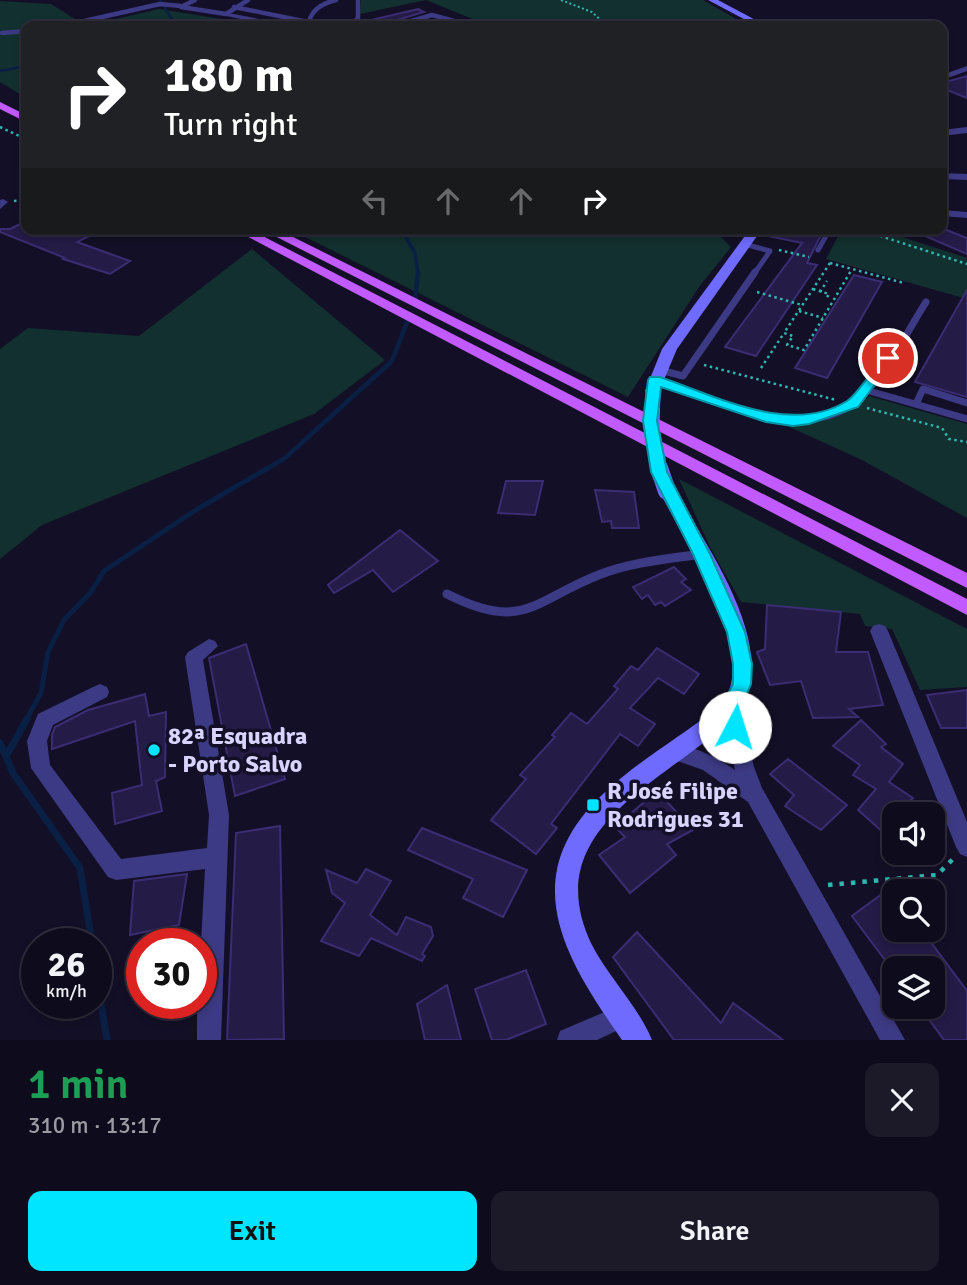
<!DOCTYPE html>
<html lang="en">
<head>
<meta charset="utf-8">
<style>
	body { margin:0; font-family:Signika,sans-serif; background:#1c1929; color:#f1f3f6; height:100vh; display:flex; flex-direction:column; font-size:26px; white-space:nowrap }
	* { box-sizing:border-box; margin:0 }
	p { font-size:23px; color:#9b9ba3 }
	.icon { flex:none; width:38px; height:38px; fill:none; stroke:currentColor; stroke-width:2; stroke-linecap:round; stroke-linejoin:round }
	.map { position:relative; height:1040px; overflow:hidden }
	.side { display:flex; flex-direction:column; background:#0e0b1c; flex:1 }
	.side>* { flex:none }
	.hud { position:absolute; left:21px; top:21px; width:926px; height:214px; border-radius:14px; box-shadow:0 4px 10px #0003,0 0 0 2px #2e2b3b; background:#202124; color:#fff; overflow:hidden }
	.fabs { position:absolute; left:882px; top:802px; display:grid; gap:14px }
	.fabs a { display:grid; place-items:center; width:63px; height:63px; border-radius:14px; background:#0e0b1c; box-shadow:0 4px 10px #0003,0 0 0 2px #2e2b3b; font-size:35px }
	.speed { position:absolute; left:21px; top:928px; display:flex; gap:14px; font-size:35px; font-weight:700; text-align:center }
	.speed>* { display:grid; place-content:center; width:91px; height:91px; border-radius:50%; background:#0e0b1c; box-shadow:0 4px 10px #0003,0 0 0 2px #2e2b3b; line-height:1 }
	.speed small { font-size:18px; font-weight:400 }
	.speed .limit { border:10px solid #d22; background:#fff; color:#111 }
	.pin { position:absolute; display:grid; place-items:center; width:60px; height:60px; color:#fff; margin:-30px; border:4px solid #fff; border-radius:50%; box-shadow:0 2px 7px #0007 }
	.me { position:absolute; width:77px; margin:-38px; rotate:5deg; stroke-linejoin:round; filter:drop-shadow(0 0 5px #0008) }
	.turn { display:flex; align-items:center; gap:24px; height:147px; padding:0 28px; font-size:32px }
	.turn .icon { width:91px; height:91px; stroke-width:2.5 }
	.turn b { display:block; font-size:49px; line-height:60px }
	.lanes { display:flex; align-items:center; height:66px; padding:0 28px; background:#0003; justify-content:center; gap:35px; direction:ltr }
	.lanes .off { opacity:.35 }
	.round { display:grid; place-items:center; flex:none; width:74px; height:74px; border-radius:14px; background:#1c1929 }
	.summary { display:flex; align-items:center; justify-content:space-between; height:119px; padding:0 28px }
	h1 { font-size:42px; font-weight:600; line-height:52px; color:#1e9e55 }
	.action { display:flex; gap:14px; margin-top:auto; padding:14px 28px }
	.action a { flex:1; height:80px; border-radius:14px; background:#00e5ff; color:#111; font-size:28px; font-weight:600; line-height:80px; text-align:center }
	.action a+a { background:#1c1929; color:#f1f3f6 }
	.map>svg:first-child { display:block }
	.green { fill:#12302f }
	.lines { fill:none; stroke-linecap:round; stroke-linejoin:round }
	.stream-far4 { stroke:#0a1f44; stroke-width:2.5 }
	.stream-far3 { stroke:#0a1f44; stroke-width:3.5 }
	.stream-far2 { stroke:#0a1f44; stroke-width:4.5 }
	.stream-far1 { stroke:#0a1f44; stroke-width:5 }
	.stream { stroke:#0a1f44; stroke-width:7 }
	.building { fill:#241b47; stroke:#3b2d73; stroke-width:2 }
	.path-far2 { stroke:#2fb8b0; stroke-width:2; stroke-dasharray:2 2.5; stroke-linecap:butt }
	.path-far1 { stroke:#2fb8b0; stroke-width:2.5; stroke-dasharray:2.5 3.5; stroke-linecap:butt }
	.path { stroke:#2fb8b0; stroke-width:4.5; stroke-dasharray:4.5 7; stroke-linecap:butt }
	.service-far3 { stroke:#3d3a85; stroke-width:4.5 }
	.service-far2 { stroke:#3d3a85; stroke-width:5 }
	.service-far1 { stroke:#3d3a85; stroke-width:7 }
	.service { stroke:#3d3a85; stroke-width:9 }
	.minor { fill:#3d3a85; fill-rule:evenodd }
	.secondary { fill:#6f6bff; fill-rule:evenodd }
	.primary { fill:#c25bff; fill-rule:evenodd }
	.secondary-bridge-far1 { stroke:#6f6bff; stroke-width:15 }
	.secondary-bridge { stroke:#6f6bff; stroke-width:18 }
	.route { fill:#00e5ff; stroke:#0095a6; stroke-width:2 }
	.poi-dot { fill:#00e5ff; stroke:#130f26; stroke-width:2.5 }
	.labels { text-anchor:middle; stroke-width:7; stroke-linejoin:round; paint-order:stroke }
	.near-poi-label { font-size:24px; font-weight:bold; fill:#d9d4ff; stroke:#130f26; text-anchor:start }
</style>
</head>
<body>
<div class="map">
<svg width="967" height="1040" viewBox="0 0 967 1040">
	<rect width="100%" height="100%" fill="#130f26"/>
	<g class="green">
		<polygon points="361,0 703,0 748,26 460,26 475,20 426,0 360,14"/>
		<polygon points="0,1 51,4 86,26 159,9 265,26 26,26 26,98 0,82"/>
		<polygon points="289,229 707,229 719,235 731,247 699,287 628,397"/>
		<polygon points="842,229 878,229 967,258 967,299 826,259"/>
		<polygon points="252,249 385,360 314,414 42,525 0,559 0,349 28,328 139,336"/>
		<path d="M869 396 967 424V518L862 460 785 425C816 422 846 418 869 396Z"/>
		<polygon points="679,479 967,629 967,687 920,690 892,629 865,626 860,614 741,602 710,547"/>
	</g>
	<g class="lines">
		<g class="stream-far4">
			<polyline points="160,0 176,26"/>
			<polyline points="0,71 26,66"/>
		</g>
		<polyline class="stream-far3" points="401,229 415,253 418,274"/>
		<g class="stream-far2">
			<polyline points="415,299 418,272"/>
			<polyline points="265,470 285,458 392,361 407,322"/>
		</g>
		<polyline class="stream-far1" points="26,720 41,693 48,652 64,620 91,592 104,571 199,508 268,468"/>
		<g class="stream">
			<polyline points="0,743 13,773 80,868 92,943"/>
			<polyline points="7,755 27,719"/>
			<polyline points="96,972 107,1040"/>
		</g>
	</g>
	<g class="building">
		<polygon points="418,9 424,12 393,21 389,26 371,26 371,20"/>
		<polygon points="967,76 967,98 942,88 942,83"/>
		<polygon points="26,221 26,229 103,229 77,242 130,261 110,274 63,259 65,258 0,232 0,229 10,229"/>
		<polygon points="769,229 824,229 807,263 817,265 756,356 725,347 802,243 768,236"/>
		<polygon points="909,229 944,229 967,238 967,254"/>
		<polygon points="854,275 882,282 827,378 795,368"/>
		<polygon points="967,290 967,397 915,382"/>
		<polygon points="506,481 543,481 535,515 498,513"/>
		<polygon points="595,490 634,492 639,528 612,528 611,521 602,522"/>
		<polygon points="400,530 438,561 393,592 373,570 334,593 328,585"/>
		<polygon points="674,567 686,579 681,582 691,590 665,606 661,602 655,605 648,595 642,599 633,587"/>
		<polygon points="767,605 841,612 836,652 868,652 883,705 849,709 858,717 813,718 801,681 770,685 757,652 765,649"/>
		<polygon points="246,644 285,779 235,796 209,658"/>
		<polygon points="657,648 699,674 684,694 658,678 630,708 655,724 638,746 620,734 551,824 557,828 536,854 491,820 526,779 520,775 555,737 552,735 571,713 587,724 618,689 614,686 631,666 638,670"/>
		<polygon points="967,690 967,728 941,728 927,695"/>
		<polygon points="145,694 149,716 166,712 165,777 156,781 162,811 115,824 112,793 142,785 135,721 52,749 52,735 55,727 88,710"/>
		<polygon points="861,720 886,744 881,747 903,764 889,782 913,798 894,814 894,842 858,810 876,789 853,775 860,765 833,746"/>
		<polygon points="788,759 847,805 821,830 785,806 794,795 770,774"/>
		<polygon points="657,791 693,830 667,844 676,855 630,893 599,855 625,837 615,827"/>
		<polygon points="280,826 284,1039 227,1040 236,833"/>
		<polygon points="422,828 527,870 503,917 463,898 473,879 408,850"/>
		<polygon points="366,869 391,881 370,915 397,935 406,917 431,927 433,936 422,954 425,956 422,961 371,938 359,956 321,941 345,903 332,893 326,870 357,883"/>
		<polygon points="187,874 179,925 130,935 134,881"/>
		<polygon points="894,885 894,929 921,929 967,991 967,1040 944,1040 919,1006 933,1006 933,968 891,968 852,916"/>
		<polygon points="637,932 721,1023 733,1003 783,1040 674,1040 613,957"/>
		<polygon points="526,970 546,1024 506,1040 492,1040 475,989"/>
		<polygon points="447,985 461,1040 425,1040 417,1004"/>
	</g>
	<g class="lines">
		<polyline class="path-far2" points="561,0 592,12 607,26"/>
		<g class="path-far1">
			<polyline points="0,127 26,139"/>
			<polyline points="14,201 26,200"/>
			<polyline points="866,229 865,231 967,264"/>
			<polyline points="779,250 809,257"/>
			<polyline points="830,263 784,333 793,336 787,345 804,350 852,269"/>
			<polyline points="830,263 904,283"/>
			<polyline points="813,289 829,294 826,299"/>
			<polyline points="757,292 802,305"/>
			<polyline points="820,292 827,281"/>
			<polyline points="799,311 823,318"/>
			<polyline points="704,365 836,400"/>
			<polyline points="761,368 784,333"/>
			<polyline points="867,408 942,428 949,439 967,442"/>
		</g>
		<polyline class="path" points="828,885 937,875 953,859"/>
		<g class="service-far3">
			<polyline points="195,0 181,7 226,14 248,0"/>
			<polyline points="234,7 328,26"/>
			<path d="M309 22C312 9 323 3 336 0"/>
			<polyline points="62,26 160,4 181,6"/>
			<polyline points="350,26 358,18 358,0"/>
			<polyline points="394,26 432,15 454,21 450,26"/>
			<polyline points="2,33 26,31"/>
		</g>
		<g class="service-far2">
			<polyline points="748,245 770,251 754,274"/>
			<polyline points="818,250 830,229"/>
		</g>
		<g class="service-far1">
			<polyline points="660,370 683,376 755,272"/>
			<path d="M655 380C710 398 802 445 855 402 885 378 905 335 926 302"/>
			<polyline points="866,390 967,419"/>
			<polyline points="916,404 923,389 967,403"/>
		</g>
		<path class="service" d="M447 594C524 633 533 600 601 574 633 562 668 559 701 554"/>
		<g class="minor">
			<polygon points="223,12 286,24 290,26 276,26 226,16"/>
			<polygon points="967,66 967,71 942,80 942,75"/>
			<polygon points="967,127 967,133 942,136 942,130"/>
			<polygon points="942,173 967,174 967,180 942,179"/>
			<polygon points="3,199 8,202 0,209 0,200"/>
			<polygon points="942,210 967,212 967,218 942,216"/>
			<polygon points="879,624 885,626 888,631 967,822 967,857 960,854 956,847 870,631 873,626"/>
			<polygon points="209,639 215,641 218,646 203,660 229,815 221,1040 197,1040 197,1003 201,1003 201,943 205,869 116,880 108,877 31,768 27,741 38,714 93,687 100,684 107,687 109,692 107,697 53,725 47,741 50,765 121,859 207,848 209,815 185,657 188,652"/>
			<path d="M731 700 738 702 740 708 754 767 762 788 905 1040H880L748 802 703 770 669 758 666 752 669 746C686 740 721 760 735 770L722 708 724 702Z"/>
			<polygon points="621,1005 629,1009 633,1017 629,1025 597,1040 557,1040 560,1031"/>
		</g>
		<g class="secondary">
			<polygon points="708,0 718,0 767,26 757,26"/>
			<polygon points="750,229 762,229 677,349 658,394 648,394 645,391 662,349"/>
			<path d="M667 485 675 491C707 547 786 655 735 716 668 782 535 827 592 945 609 978 638 1006 652 1040H622C564 957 515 877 603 794 636 762 678 739 714 710 720 703 728 697 730 688 746 632 684 539 659 491Z"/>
		</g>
		<g class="primary">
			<polygon points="0,102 26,115 26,122 0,109"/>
			<polygon points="233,229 249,229 967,599 967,615"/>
			<polygon points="261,229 277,229 967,573 967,588"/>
		</g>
		<polyline class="secondary-bridge-far1" points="653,391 652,429 660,470"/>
		<polyline class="secondary-bridge" points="659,468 667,491"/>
	</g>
	<path class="route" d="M888 354 895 358 858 407 809 424 793 426 766 422 661 387 657 421 667 472 710 554 745 632 752 664 751 684 741 708 745 727 742 733 735 735 728 733 721 708 733 684V664L727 632 693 554 651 472 643 421 648 380 650 377H660C716 396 791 436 847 401 858 394 875 367 884 355Z"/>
	<g class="poi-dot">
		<circle cx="154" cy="750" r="7"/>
		<rect x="586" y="798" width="14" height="14" rx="3.5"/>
	</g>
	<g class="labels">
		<g class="near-poi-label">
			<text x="168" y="744">82ª Esquadra<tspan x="168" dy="28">- Porto Salvo</tspan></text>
			<text x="607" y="799">R José Filipe<tspan x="607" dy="28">Rodrigues 31</tspan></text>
		</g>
	</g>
</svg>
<div class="fabs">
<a><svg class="icon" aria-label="sound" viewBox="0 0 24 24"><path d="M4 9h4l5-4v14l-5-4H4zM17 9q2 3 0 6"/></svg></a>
<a><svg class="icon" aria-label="search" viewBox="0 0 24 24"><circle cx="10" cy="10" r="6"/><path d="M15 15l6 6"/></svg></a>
<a><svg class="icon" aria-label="layers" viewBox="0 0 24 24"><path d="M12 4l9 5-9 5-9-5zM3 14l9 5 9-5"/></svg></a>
</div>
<div class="speed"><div>26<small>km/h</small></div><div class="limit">30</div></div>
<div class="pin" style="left:888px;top:358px;background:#d93025"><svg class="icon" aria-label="arrive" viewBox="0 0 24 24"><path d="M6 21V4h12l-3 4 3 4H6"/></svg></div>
<svg class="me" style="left:735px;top:727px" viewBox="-20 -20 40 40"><circle r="19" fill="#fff"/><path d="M0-13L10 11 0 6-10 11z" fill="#00e5ff"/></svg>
<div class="hud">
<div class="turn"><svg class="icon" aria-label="right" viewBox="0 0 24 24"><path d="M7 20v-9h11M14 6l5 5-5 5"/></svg><div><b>180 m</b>Turn right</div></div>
<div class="lanes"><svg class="icon off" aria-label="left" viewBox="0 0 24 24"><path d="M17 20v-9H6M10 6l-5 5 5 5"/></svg><svg class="icon off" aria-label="ahead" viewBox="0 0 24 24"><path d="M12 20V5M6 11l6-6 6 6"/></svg><svg class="icon off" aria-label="ahead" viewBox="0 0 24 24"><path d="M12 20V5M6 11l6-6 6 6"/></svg><svg class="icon" aria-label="right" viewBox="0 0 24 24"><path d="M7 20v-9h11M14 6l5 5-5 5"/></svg></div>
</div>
</div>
<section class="side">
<div class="summary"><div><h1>1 min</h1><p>310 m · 13:17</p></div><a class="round"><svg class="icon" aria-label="close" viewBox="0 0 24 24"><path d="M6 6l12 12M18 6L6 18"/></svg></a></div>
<div class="action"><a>Exit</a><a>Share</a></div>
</section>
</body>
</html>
